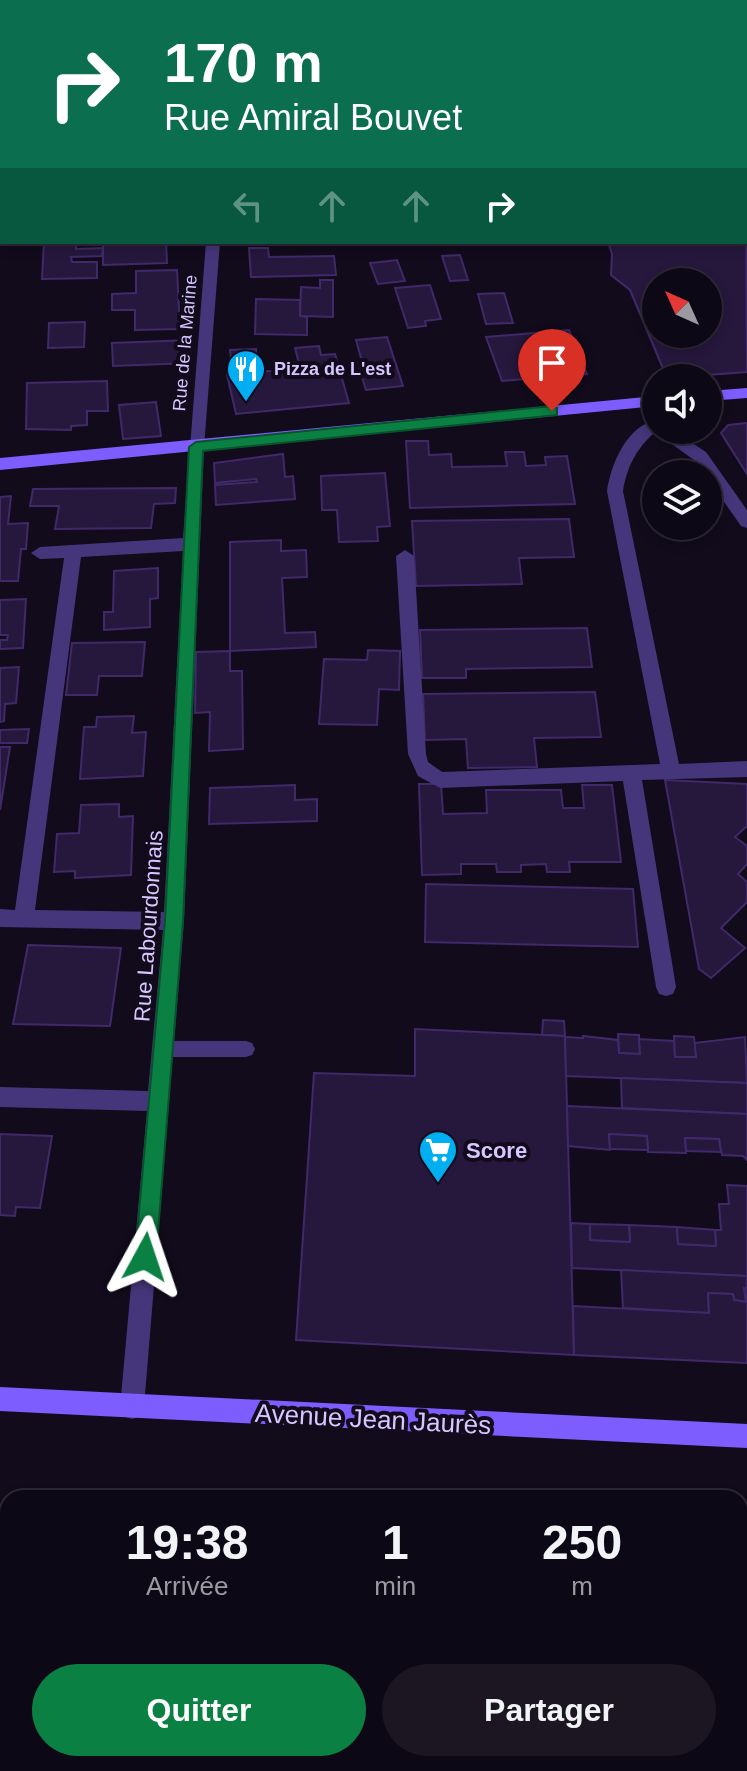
<!DOCTYPE html>
<html lang="fr">
<head>
<meta charset="utf-8">
<style>
	body { margin:0; font-family:Arial,sans-serif; background:#1b1622; color:#f1f3f6; height:100vh; display:flex; flex-direction:column; font-size:30px; white-space:nowrap }
	* { box-sizing:border-box; margin:0 }
	p { font-size:26px; color:#9a9aa0 }
	.icon { flex:none; width:44px; height:44px; fill:none; stroke:currentColor; stroke-width:2; stroke-linecap:round; stroke-linejoin:round }
	.map { position:relative; flex:1; overflow:hidden }
	.panel { position:absolute; left:0px; top:1490px; width:748px; height:282px; display:flex; flex-direction:column; background:#0d0815; border-radius:24px 24px 0 0; box-shadow:0 4px 12px #0003,0 0 0 2px #2d2934 }
	.panel>* { flex:none }
	.banner { position:absolute; left:0px; top:0px; width:748px; height:244px; box-shadow:0 4px 12px #0003,0 0 0 2px #2d2934; background:#0b6e4f; color:#fff; overflow:hidden }
	.needle { width:52px; rotate:315deg }
	.tools { position:absolute; left:642px; top:268px; display:grid; gap:16px }
	.tools a { display:grid; place-items:center; width:80px; height:80px; border-radius:50%; background:#0d0815; box-shadow:0 4px 12px #0003,0 0 0 2px #2d2934; font-size:40px }
	.pin { position:absolute; display:grid; place-items:center; width:68px; height:68px; color:#fff; margin:-82px -34px; border-radius:50% 50% 50% 0; rotate:-45deg; box-shadow:0 0 8px #0007 }
	.pin .icon { rotate:45deg }
	.me { position:absolute; width:88px; margin:-44px; rotate:5deg; stroke-linejoin:round; filter:drop-shadow(0 0 6px #0008) }
	.turn { display:flex; align-items:center; gap:28px; height:168px; padding:0 32px; font-size:36px }
	.turn .icon { width:104px; height:104px; stroke-width:2.5 }
	.turn b { display:block; font-size:56px; line-height:68px }
	.lanes { display:flex; align-items:center; height:76px; padding:0 32px; background:#0003; justify-content:center; gap:40px; direction:ltr }
	.lanes .off { opacity:.35 }
	.eta { display:flex; justify-content:space-evenly; align-items:center; height:136px; text-align:center }
	.eta b { font-size:48px; font-weight:700; line-height:56px }
	.action { display:flex; gap:16px; margin-top:auto; padding:16px 32px }
	.action a { flex:1; height:92px; border-radius:48px; background:#0b8043; color:#fff; font-size:32px; font-weight:700; line-height:92px; text-align:center }
	.action a+a { background:#1b1622; color:#f1f3f6 }
	.map>svg:first-child { display:block }
	.building { fill:#26173d; stroke:#412969; stroke-width:2; fill-rule:evenodd }
	.lines { fill:none; stroke-linecap:round; stroke-linejoin:round }
	.service { fill:#45367b; fill-rule:evenodd }
	.minor { fill:#45367b; fill-rule:evenodd }
	.secondary { fill:#7e5dff; fill-rule:evenodd }
	.route { fill:#0b8043; stroke:#07532c; stroke-width:2 }
	.labels { text-anchor:middle; stroke-width:8; stroke-linejoin:round; paint-order:stroke }
	.far-street-label { font-size:18px; fill:#d7c6ff; stroke:#110b1c }
	.far-poi-label { font-size:18px; font-weight:bold; fill:#d7c6ff; stroke:#110b1c; text-anchor:start }
	.street-label { font-size:22px; fill:#d7c6ff; stroke:#110b1c }
	.poi-label { font-size:22px; font-weight:bold; fill:#d7c6ff; stroke:#110b1c; text-anchor:start }
	.near-street-label { font-size:26px; fill:#d7c6ff; stroke:#110b1c }
</style>
</head>
<body>
<div class="map">
<svg width="747" height="1771" viewBox="0 0 747 1771">
	<rect width="100%" height="100%" fill="#110b1c"/>
	<g class="building">
		<path d="M746 182 747 372 667 378 630 290 611 275 612 254 608 242H746ZM656 282H708V334H656Z"/>
		<polygon points="44,242 76,242 76,249 103,248 102,256 71,257 72,262 97,262 97,278 42,279"/>
		<polygon points="103,242 166,242 167,263 103,265"/>
		<polygon points="249,248 268,248 269,257 334,256 336,275 251,277"/>
		<polygon points="460,255 468,280 450,281 442,256"/>
		<polygon points="397,260 405,281 378,284 370,263"/>
		<polygon points="177,270 180,329 135,330 135,310 112,310 112,294 136,293 136,271"/>
		<polygon points="320,280 333,280 333,317 300,316 301,287 320,288"/>
		<polygon points="430,285 441,319 425,321 426,326 408,328 395,288"/>
		<polygon points="504,293 513,323 486,324 478,294"/>
		<polygon points="256,299 300,300 300,316 307,317 307,335 255,334"/>
		<polygon points="85,322 84,347 48,348 49,323"/>
		<polygon points="569,330 587,374 502,381 486,337"/>
		<polygon points="387,337 403,386 366,390 357,362 362,362 356,340"/>
		<polygon points="190,340 191,363 113,366 112,343"/>
		<polygon points="319,346 321,355 335,354 349,403 236,414 227,375 300,368 295,348"/>
		<polygon points="256,349 257,367 232,368 230,350"/>
		<polygon points="107,381 108,411 87,411 87,425 71,426 71,430 26,429 27,383"/>
		<polygon points="156,402 161,436 123,439 119,405"/>
		<polygon points="747,423 747,474 721,433 728,425"/>
		<polygon points="406,441 428,441 429,455 451,454 452,467 507,466 505,452 524,452 526,466 546,465 545,457 567,456 575,504 410,508"/>
		<polygon points="283,454 285,477 293,476 295,499 216,505 215,485 257,482 256,479 215,483 214,463"/>
		<polygon points="385,473 390,526 377,527 378,541 339,542 337,510 322,510 321,476"/>
		<polygon points="176,488 175,503 154,504 151,528 55,529 59,506 30,506 33,489"/>
		<polygon points="11,496 8,524 28,523 26,549 21,549 18,581 0,581 0,497"/>
		<polygon points="569,519 574,557 519,558 522,584 416,586 412,521"/>
		<polygon points="281,540 281,551 306,550 307,577 282,578 285,633 315,632 316,647 230,651 230,542"/>
		<polygon points="158,568 158,598 150,599 150,627 104,630 104,612 113,612 114,571"/>
		<polygon points="26,599 23,648 0,649 0,640 7,640 8,635 0,635 0,600"/>
		<polygon points="587,628 592,667 466,669 466,678 422,678 420,630"/>
		<polygon points="145,642 142,676 99,676 97,695 66,695 72,643"/>
		<polygon points="368,650 400,651 399,690 379,689 377,725 319,724 324,659 367,660"/>
		<polygon points="230,651 230,671 242,671 243,749 209,751 210,712 195,713 196,652"/>
		<polygon points="19,667 16,703 5,704 4,721 0,722 0,668"/>
		<polygon points="595,692 601,737 534,738 537,767 468,768 466,739 425,740 423,694"/>
		<polygon points="134,716 132,733 146,732 143,776 80,779 84,727 96,727 97,717"/>
		<polygon points="29,729 27,743 0,743 0,730"/>
		<polygon points="0,747 10,747 0,810"/>
		<polygon points="665,780 747,784 747,826 735,837 747,846 747,864 738,874 747,882 747,902 721,928 745,948 711,978 699,969"/>
		<polygon points="419,784 441,784 443,814 487,813 486,790 561,790 563,808 584,808 582,785 612,785 621,862 569,862 570,872 547,872 546,864 521,865 521,872 497,872 496,864 461,864 461,874 422,875"/>
		<polygon points="295,785 295,800 317,799 317,821 209,824 210,788"/>
		<polygon points="119,804 119,817 133,816 131,875 75,878 75,871 54,872 57,834 79,833 81,805"/>
		<polygon points="426,884 633,889 638,947 425,942"/>
		<polygon points="28,945 121,948 110,1026 13,1024"/>
		<polygon points="543,1020 564,1021 565,1036 542,1035"/>
		<polygon points="415,1029 565,1036 574,1355 296,1340 314,1073 415,1076"/>
		<polygon points="618,1034 639,1035 640,1054 619,1053"/>
		<polygon points="583,1036 618,1040 619,1053 640,1054 639,1039 674,1041 675,1057 696,1057 694,1043 745,1037 747,1083 566,1076 565,1037 583,1038"/>
		<polygon points="674,1036 694,1037 696,1057 675,1057"/>
		<polygon points="621,1078 747,1083 747,1114 622,1108"/>
		<polygon points="567,1106 747,1114 747,1160 743,1156 722,1155 719,1139 685,1138 686,1153 648,1152 647,1136 609,1134 610,1150 568,1146"/>
		<polygon points="0,1134 52,1136 40,1208 16,1207 15,1216 0,1215"/>
		<polygon points="609,1134 647,1136 648,1150 610,1149"/>
		<polygon points="685,1138 719,1139 721,1152 686,1151"/>
		<polygon points="727,1185 747,1186 747,1276 572,1268 571,1223 590,1224 590,1240 630,1242 629,1225 677,1227 678,1244 716,1246 715,1230 721,1230 719,1204 729,1204"/>
		<polygon points="590,1224 629,1225 630,1242 590,1240"/>
		<polygon points="677,1227 715,1230 716,1246 678,1244"/>
		<polygon points="621,1270 747,1276 746,1302 734,1300 733,1294 708,1293 709,1313 623,1308"/>
		<polygon points="744,1288 747,1289 747,1363 574,1355 573,1306 709,1313 708,1293 733,1294 734,1300 746,1302"/>
		<polygon points="263,1764 349,1764 348,1771 262,1771"/>
		<rect x="519" y="1764" width="117" height="7"/>
	</g>
	<g class="lines">
		<polygon class="service" points="163,1041 246,1041 252,1043 255,1049 252,1055 246,1057 163,1057 157,1055 154,1049 157,1043"/>
		<g class="minor">
			<rect x="217" y="0" width="12" height="2"/>
			<polygon points="733,0 746,0 747,2 734,2"/>
			<path d="M206 242H220L204 447 184 921 144 1407 141 1416 132 1419 123 1416 120 1407 147 1111 0 1107V1087L148 1091 163 930 0 927V909L15 910 64 558 40 559 31 553 40 547 183 538ZM183 551 164 912 35 910 81 557Z"/>
			<path d="M652 421 656 422V430H672L706 452 747 510V528L741 526 708 479V474H704L694 460 655 432C636 449 627 467 623 491L679 764 747 761V777L642 780 676 987 673 994 666 996 659 994 656 987 623 781 440 788 418 776 408 754 396 556 405 550 414 556 426 754 428 762 442 772 660 764 607 491C611 465 625 430 652 421Z"/>
			<rect x="460" y="1764" width="28" height="7"/>
		</g>
		<g class="secondary">
			<polygon points="747,388 747,398 708,401 708,391"/>
			<polygon points="656,396 656,406 0,470 0,458"/>
			<polygon points="0,1387 747,1424 747,1448 0,1411"/>
		</g>
	</g>
	<polygon class="route" points="552,406 557,408 557,415 203,451 183,921 156,1257 153,1264 145,1267 138,1264 135,1257 165,921 189,447 196,442"/>
	<defs>
		<g id="restaurant-pin" transform="scale(2)"><path d="M0 17L-7.5 6A9.5 9.5 0 1 1 7.5 6Z" fill="#00aef1" stroke="#110b1c"/><path d="M-5-6h1v4h1v-4h1v4h1v-4h1v5L-1.5 .5V6h-2V.5L-5-1ZM5-6V6H3V1.5H1.5Q1.5-4 5-6Z" fill="#fff"/></g>
		<g id="supermarket-pin" transform="scale(2)"><path d="M0 17L-7.5 6A9.5 9.5 0 1 1 7.5 6Z" fill="#00aef1" stroke="#110b1c"/><path d="M-6-5.5h2.5l.6 2H6L4.5 2H-2.5L-4.4-4H-6ZM-1.5 3.2a1.3 1.3 0 1 0 .1 0ZM3 3.2a1.3 1.3 0 1 0 .1 0Z" fill="#fff"/></g>
	</defs>
	<g fill-rule="evenodd">
		<use href="#restaurant-pin" x="246" y="369"/>
		<use href="#supermarket-pin" x="438" y="1150"/>
	</g>
	<g class="labels">
		<g class="far-street-label">
			<text transform="translate(185 343) rotate(-85)" y="6">Rue de la Marine</text>
		</g>
		<g class="far-poi-label">
			<text x="274" y="375">Pizza de L'est</text>
		</g>
		<g class="street-label">
			<text transform="translate(148 926) rotate(-86)" y="8">Rue Labourdonnais</text>
		</g>
		<g class="poi-label">
			<text x="466" y="1158">Score</text>
		</g>
		<g class="near-street-label">
			<text transform="translate(373 1419) rotate(3)" y="9">Avenue Jean Jaurès</text>
		</g>
	</g>
</svg>
<div class="tools">
<a><svg class="needle" viewBox="-14 -14 28 28"><path d="M0-13l5 13h-10z" fill="#e53935"/><path d="M0 13l5-13h-10z" fill="#9a9aa0"/></svg></a>
<a><svg class="icon" aria-label="sound" viewBox="0 0 24 24"><path d="M4 9h4l5-4v14l-5-4H4zM17 9q2 3 0 6"/></svg></a>
<a><svg class="icon" aria-label="layers" viewBox="0 0 24 24"><path d="M12 4l9 5-9 5-9-5zM3 14l9 5 9-5"/></svg></a>
</div>
<div class="pin" style="left:552px;top:411px;background:#d93025"><svg class="icon" aria-label="arrive" viewBox="0 0 24 24"><path d="M6 21V4h12l-3 4 3 4H6"/></svg></div>
<svg class="me" style="left:145px;top:1257px" viewBox="-20 -20 40 40"><path d="M0-17L14 15 0 8-14 15z" fill="#0b8043" stroke="#fff" stroke-width="4"/></svg>
<div class="banner">
<div class="turn"><svg class="icon" aria-label="right" viewBox="0 0 24 24"><path d="M7 20v-9h11M14 6l5 5-5 5"/></svg><div><b>170 m</b>Rue Amiral Bouvet</div></div>
<div class="lanes"><svg class="icon off" aria-label="left" viewBox="0 0 24 24"><path d="M17 20v-9H6M10 6l-5 5 5 5"/></svg><svg class="icon off" aria-label="ahead" viewBox="0 0 24 24"><path d="M12 20V5M6 11l6-6 6 6"/></svg><svg class="icon off" aria-label="ahead" viewBox="0 0 24 24"><path d="M12 20V5M6 11l6-6 6 6"/></svg><svg class="icon" aria-label="right" viewBox="0 0 24 24"><path d="M7 20v-9h11M14 6l5 5-5 5"/></svg></div>
</div>
<section class="panel">
<div class="eta">
<div><b>19:38</b><p>Arrivée</p></div>
<div><b>1</b><p>min</p></div>
<div><b>250</b><p>m</p></div>
</div>
<div class="action"><a>Quitter</a><a>Partager</a></div>
</section>
</div>
</body>
</html>
